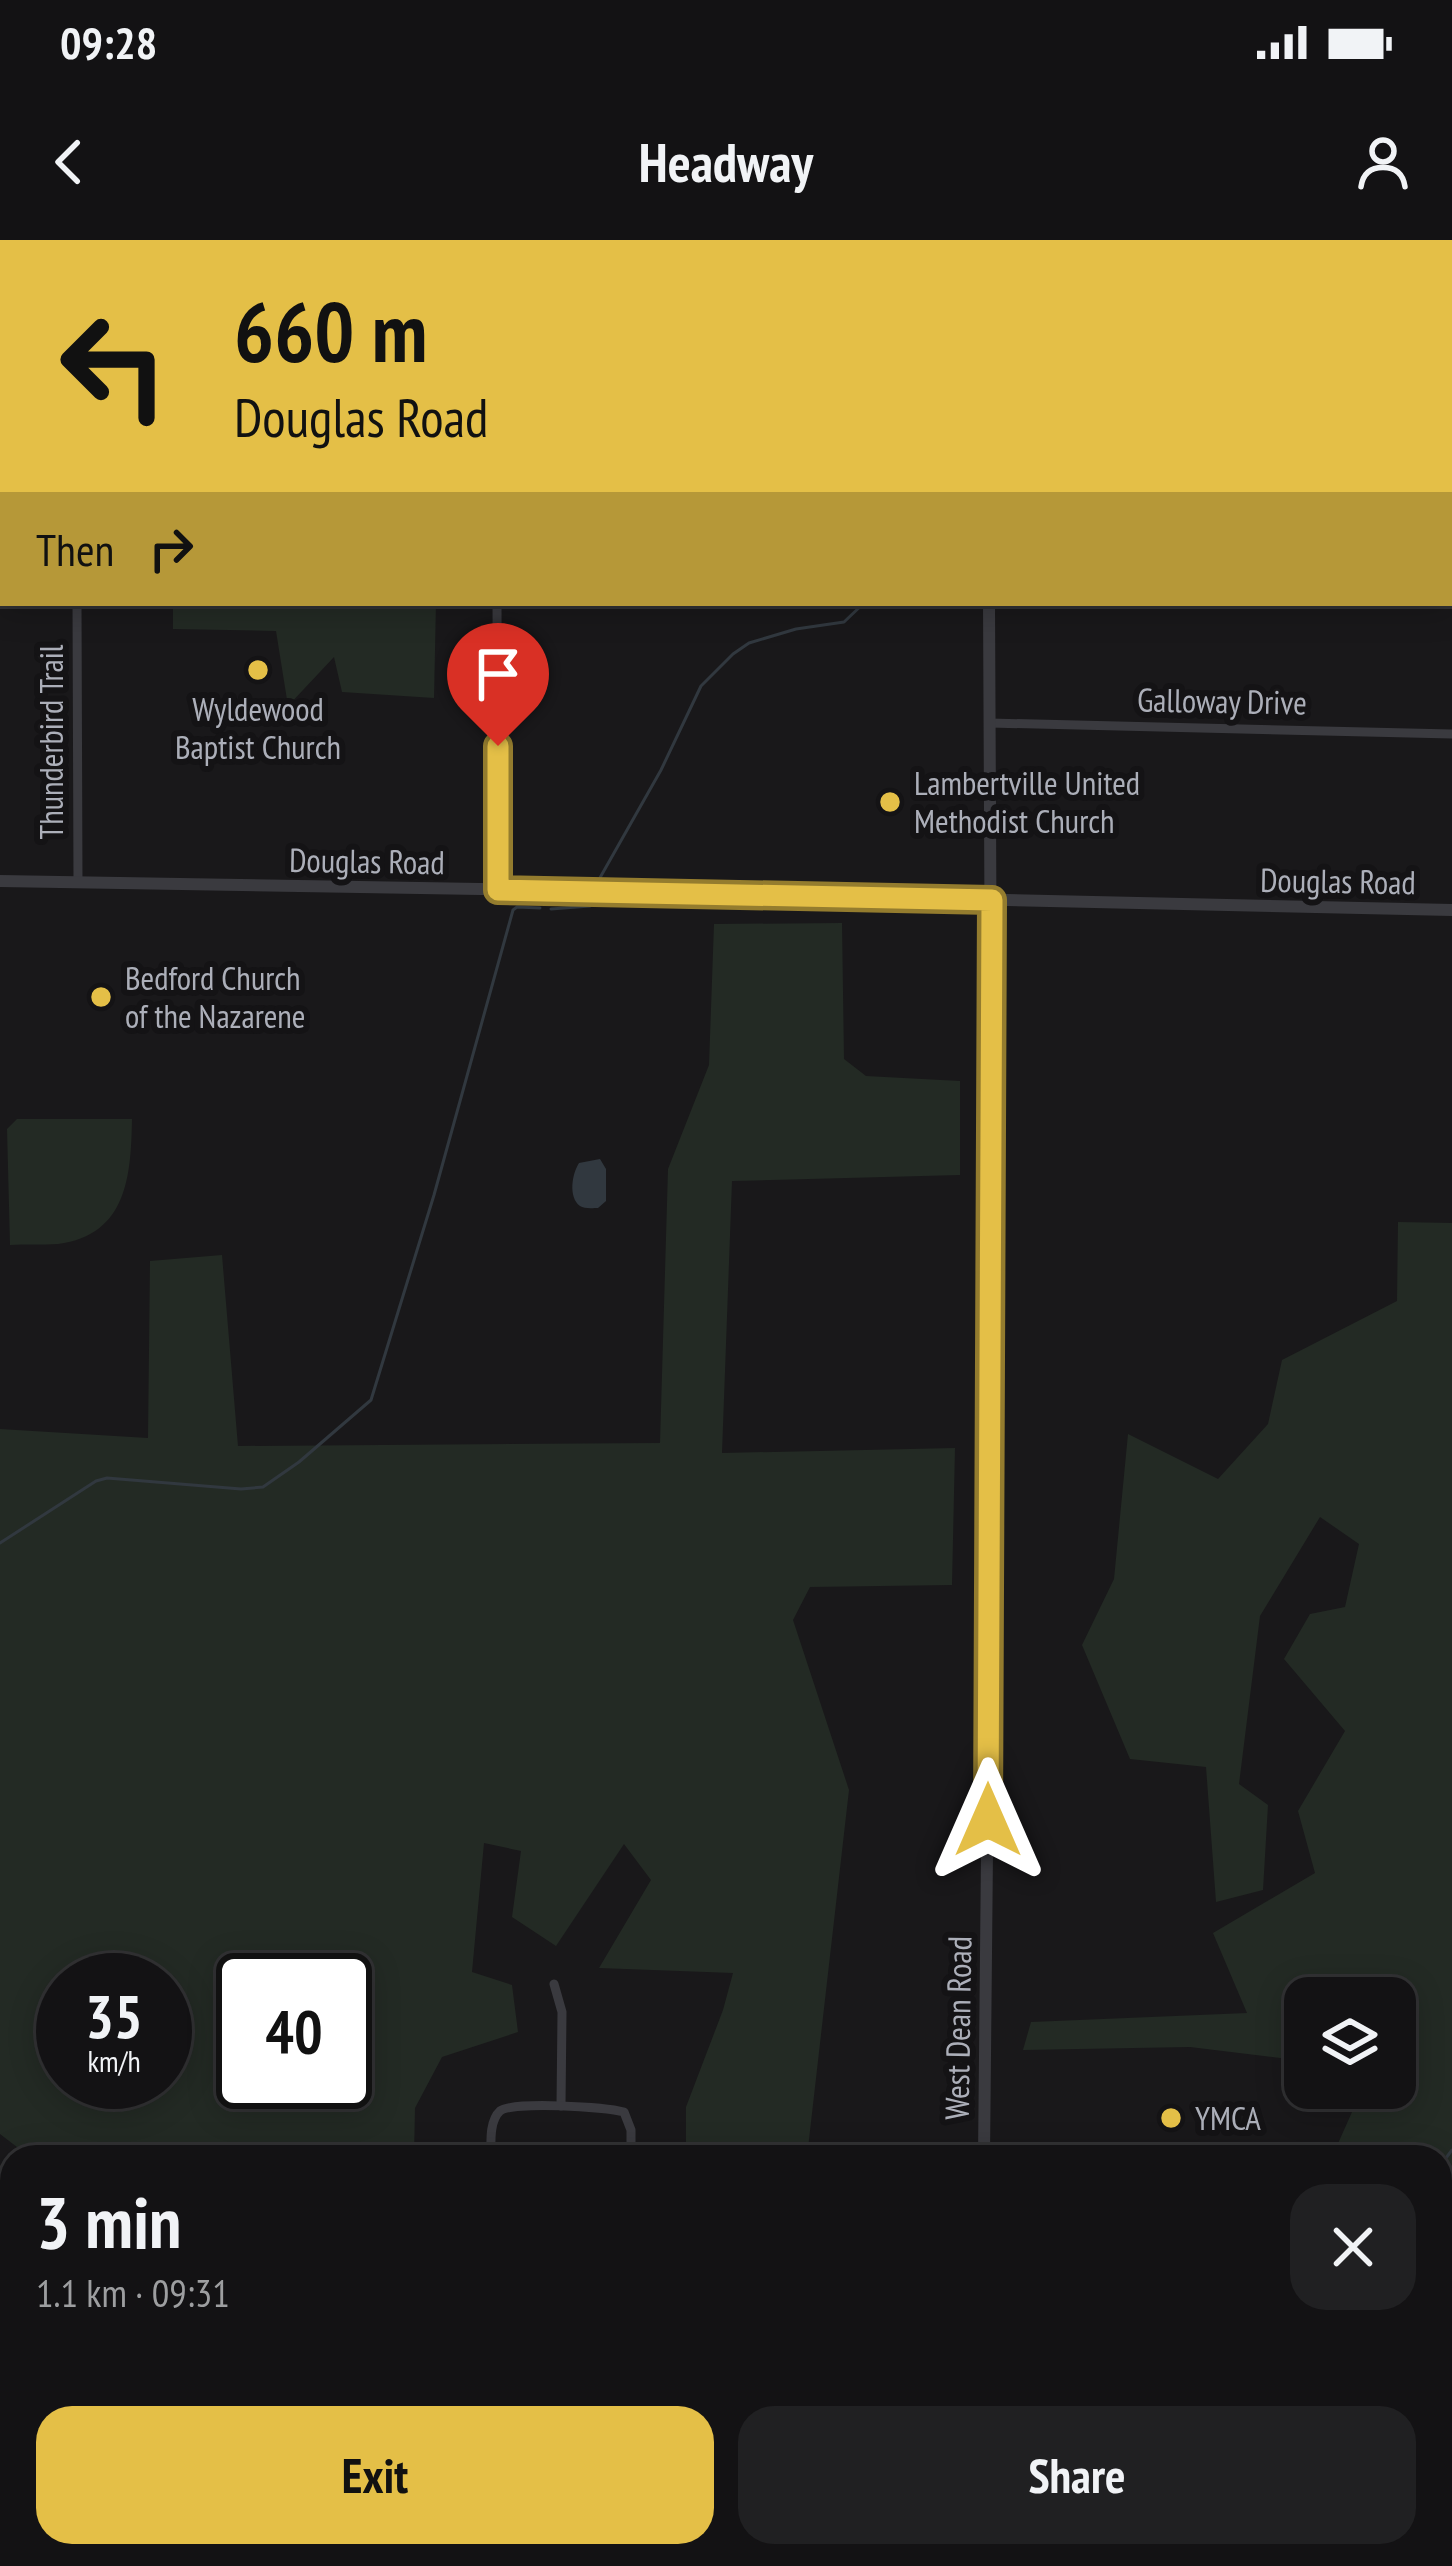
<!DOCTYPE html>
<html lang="en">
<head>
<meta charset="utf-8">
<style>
	body { margin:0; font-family:"PT Sans Narrow",sans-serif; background:#202022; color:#f1f3f6; height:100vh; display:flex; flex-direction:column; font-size:45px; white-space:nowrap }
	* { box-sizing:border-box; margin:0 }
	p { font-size:39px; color:#9d9ea0 }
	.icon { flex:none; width:66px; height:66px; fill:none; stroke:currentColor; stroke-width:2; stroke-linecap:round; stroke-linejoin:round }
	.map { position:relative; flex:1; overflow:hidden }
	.details { position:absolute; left:0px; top:1905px; width:1452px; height:423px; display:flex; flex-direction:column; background:#131214; border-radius:36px 36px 0 0; box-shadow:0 6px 30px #0003,0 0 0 3px #323234 }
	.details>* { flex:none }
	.guide { position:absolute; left:0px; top:0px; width:1452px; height:366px; box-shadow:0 6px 30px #0003,0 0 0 3px #323234; background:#e4bf47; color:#111; overflow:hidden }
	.controls { position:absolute; left:1284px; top:1737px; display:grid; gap:24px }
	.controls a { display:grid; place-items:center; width:132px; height:132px; border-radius:24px; background:#131214; box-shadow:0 6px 30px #0003,0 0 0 3px #323234; font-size:60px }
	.speed { position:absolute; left:36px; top:1713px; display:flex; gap:24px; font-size:60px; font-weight:700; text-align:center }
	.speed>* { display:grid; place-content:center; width:156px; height:156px; border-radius:50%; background:#131214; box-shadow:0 6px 30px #0003,0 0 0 3px #323234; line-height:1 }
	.speed small { font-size:30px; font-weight:400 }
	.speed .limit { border:6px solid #111; border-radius:18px; background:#fff; color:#111 }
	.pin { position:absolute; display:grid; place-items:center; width:102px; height:102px; color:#fff; margin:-123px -51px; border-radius:50% 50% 50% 0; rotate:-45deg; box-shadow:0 0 12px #0007 }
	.pin .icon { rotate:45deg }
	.me { position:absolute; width:132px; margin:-66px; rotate:0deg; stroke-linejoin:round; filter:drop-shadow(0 0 9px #0008) }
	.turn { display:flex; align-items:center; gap:42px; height:252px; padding:0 36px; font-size:54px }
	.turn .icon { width:156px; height:156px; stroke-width:2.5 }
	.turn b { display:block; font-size:84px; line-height:102px }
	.then { display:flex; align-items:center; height:114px; padding:0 36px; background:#0003; gap:24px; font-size:45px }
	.round { display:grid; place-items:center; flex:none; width:126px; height:126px; border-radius:36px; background:#202022 }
	.headline { display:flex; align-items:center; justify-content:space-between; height:204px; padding:0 36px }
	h1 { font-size:72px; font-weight:600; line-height:90px }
	.primary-button { display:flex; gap:24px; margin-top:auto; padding:24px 36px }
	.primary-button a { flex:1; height:138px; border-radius:36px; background:#e4bf47; color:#111; font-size:48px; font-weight:600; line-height:138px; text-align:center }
	.primary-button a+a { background:#202022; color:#f1f3f6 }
	.status { display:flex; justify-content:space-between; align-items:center; height:84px; padding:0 60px; background:#131214; direction:ltr }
	.status svg { height:33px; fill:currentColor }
	header { display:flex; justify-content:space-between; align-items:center; height:156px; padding:0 36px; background:#131214; font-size:54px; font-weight:600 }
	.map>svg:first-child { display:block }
	.built { fill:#252527 }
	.green { fill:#232a24; fill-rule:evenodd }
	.water { fill:#31383f }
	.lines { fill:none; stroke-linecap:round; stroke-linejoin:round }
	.stream { stroke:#31383f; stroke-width:3 }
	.minor { stroke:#3a3a3f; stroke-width:9 }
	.tertiary { stroke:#3a3a3f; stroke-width:12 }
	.route-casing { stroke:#947c2e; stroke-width:30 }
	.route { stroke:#e4bf47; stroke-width:21 }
	.poi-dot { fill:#e4bf47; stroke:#141315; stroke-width:4.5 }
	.labels { text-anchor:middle; stroke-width:12; stroke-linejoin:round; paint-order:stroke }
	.street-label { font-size:33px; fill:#acafb9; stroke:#141315 }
	.poi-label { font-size:33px; fill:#acafb9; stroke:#141315; text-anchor:start }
</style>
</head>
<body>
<div class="status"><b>09:28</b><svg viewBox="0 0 49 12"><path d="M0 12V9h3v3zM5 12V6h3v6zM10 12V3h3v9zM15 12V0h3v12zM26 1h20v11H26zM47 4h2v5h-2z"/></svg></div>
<header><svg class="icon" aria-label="back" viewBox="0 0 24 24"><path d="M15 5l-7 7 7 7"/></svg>Headway<svg class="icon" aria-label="person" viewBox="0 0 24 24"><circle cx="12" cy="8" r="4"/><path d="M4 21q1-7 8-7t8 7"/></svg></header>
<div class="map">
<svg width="1452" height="2326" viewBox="0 0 1452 2326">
	<rect width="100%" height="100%" fill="#19181a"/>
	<polygon class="built" points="1452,1785 1452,2326 987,2326 987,2316 1440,2316 1440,1917 1395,1848"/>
	<g class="green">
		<polygon points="173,363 436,363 434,458 342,452 334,417 288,466 276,391 173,389"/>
		<path d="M842 683 844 819 866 836 960 841V935L732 941 722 1213 955 1208 952 1345 810 1347 793 1380 849 1550 807 1917H686V1867L723 1770 733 1733 599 1728 651 1640 624 1604 556 1706 512 1677 521 1611 484 1603 472 1732 512 1745 518 1792 442 1817 415 1868 414 1917H30L0 1894V1189L148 1198 150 1021 222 1015 238 1206 660 1203 668 929 709 825 714 684ZM165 1740V1842H63V1740ZM243 1740H345V1842H243Z"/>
		<path d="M17 879H132C131 934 128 995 58 1004 42 1005 26 1004 10 1005L7 889Z"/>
		<polygon points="1398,982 1452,983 1452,2326 1312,2326 1306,2316 1440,2316 1440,1917 1332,1917 1352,1872 1342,1848 1395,1848 1395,1758 1305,1758 1305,1821 1190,1807 1023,1810 1031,1782 1247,1773 1213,1693 1315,1633 1298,1571 1345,1491 1284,1419 1310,1374 1345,1367 1359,1304 1320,1277 1260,1376 1239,1544 1268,1565 1263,1650 1216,1662 1206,1527 1130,1519 1082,1405 1114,1339 1128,1194 1218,1239 1268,1184 1282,1120 1397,1061"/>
	</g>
	<path class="water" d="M600 919 606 929V961L598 968C593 968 584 969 580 966 568 957 572 934 579 923Z"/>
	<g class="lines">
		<g class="stream">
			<polyline points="597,643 661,530 701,446 733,414 749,403 796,389 844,382 864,363"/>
			<polyline points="551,669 590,666 595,663"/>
			<polyline points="0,1303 96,1241 107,1238 241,1249 263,1247 299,1222 371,1160 434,955 513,670 517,667 540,668"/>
			<polyline points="1440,1926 1452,1910"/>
			<polyline points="822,2326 840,2316"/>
		</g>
		<g class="minor">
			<polyline points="77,0 77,3"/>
			<polyline points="696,0 699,3"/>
			<polyline points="892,0 892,3"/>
			<polyline points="580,3 584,0"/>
			<polyline points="1449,184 1452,184"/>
			<polyline points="1449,339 1452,339"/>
			<polyline points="77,363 78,642"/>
			<polyline points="497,363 498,650"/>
			<polyline points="990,483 1452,494"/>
			<polyline points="554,1744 562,1772 561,1866"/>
			<path d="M491 1917C491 1903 489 1881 500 1871 512 1861 606 1867 624 1872L631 1890V1917"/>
			<polyline points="124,2326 124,2316"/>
			<polyline points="481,2326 481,2316"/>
			<polyline points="621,2326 622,2316"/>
			<polyline points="787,2326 787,2316"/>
		</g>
		<g class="tertiary">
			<polyline points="988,0 988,3"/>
			<polyline points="0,641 599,651 1452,670"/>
			<polyline points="984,1917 988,1511 991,782 989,363"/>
			<polyline points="975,2326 975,2316"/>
		</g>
	</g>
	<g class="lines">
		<g class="route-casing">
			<polyline id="route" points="498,506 498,650 992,660 988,1580"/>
		</g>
		<use href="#route" class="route"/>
	</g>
	<g class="poi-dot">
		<circle cx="258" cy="430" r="12"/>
		<circle cx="890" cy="562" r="12"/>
		<circle cx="101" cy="757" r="12"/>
		<circle cx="1171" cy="1878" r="12"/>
	</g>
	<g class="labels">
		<g class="street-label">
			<text transform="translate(1222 461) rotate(1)" y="12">Galloway Drive</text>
			<text transform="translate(51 502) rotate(-90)" y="12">Thunderbird Trail</text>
			<text transform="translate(367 621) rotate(1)" y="12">Douglas Road</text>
			<text transform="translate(1338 641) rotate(1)" y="12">Douglas Road</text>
			<text transform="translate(958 1788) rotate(-89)" y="12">West Dean Road</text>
		</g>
		<g class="poi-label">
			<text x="258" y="481" text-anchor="middle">Wyldewood<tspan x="258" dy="38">Baptist Church</tspan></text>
			<text x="914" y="555">Lambertville United<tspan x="914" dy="38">Methodist Church</tspan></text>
			<text x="125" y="750">Bedford Church<tspan x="125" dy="38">of the Nazarene</tspan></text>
			<text x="1195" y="1890">YMCA</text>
		</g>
	</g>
</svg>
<div class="controls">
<a><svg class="icon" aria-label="layers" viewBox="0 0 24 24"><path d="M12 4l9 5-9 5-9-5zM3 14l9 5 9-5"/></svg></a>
</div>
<div class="speed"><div>35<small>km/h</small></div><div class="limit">40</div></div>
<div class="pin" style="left:498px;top:506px;background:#d93025"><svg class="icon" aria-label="arrive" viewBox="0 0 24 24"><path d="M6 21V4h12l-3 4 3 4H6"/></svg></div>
<svg class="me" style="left:988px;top:1580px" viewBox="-20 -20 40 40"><path d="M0-17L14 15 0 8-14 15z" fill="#e4bf47" stroke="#fff" stroke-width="4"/></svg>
<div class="guide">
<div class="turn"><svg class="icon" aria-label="left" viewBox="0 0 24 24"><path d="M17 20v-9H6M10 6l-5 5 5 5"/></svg><div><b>660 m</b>Douglas Road</div></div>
<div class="then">Then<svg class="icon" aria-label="right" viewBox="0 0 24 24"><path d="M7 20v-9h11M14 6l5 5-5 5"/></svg></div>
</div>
<section class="details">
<div class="headline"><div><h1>3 min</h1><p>1.1 km · 09:31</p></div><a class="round"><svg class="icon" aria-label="close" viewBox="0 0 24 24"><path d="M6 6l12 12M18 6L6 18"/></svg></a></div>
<div class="primary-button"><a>Exit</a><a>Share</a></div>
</section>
</div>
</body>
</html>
